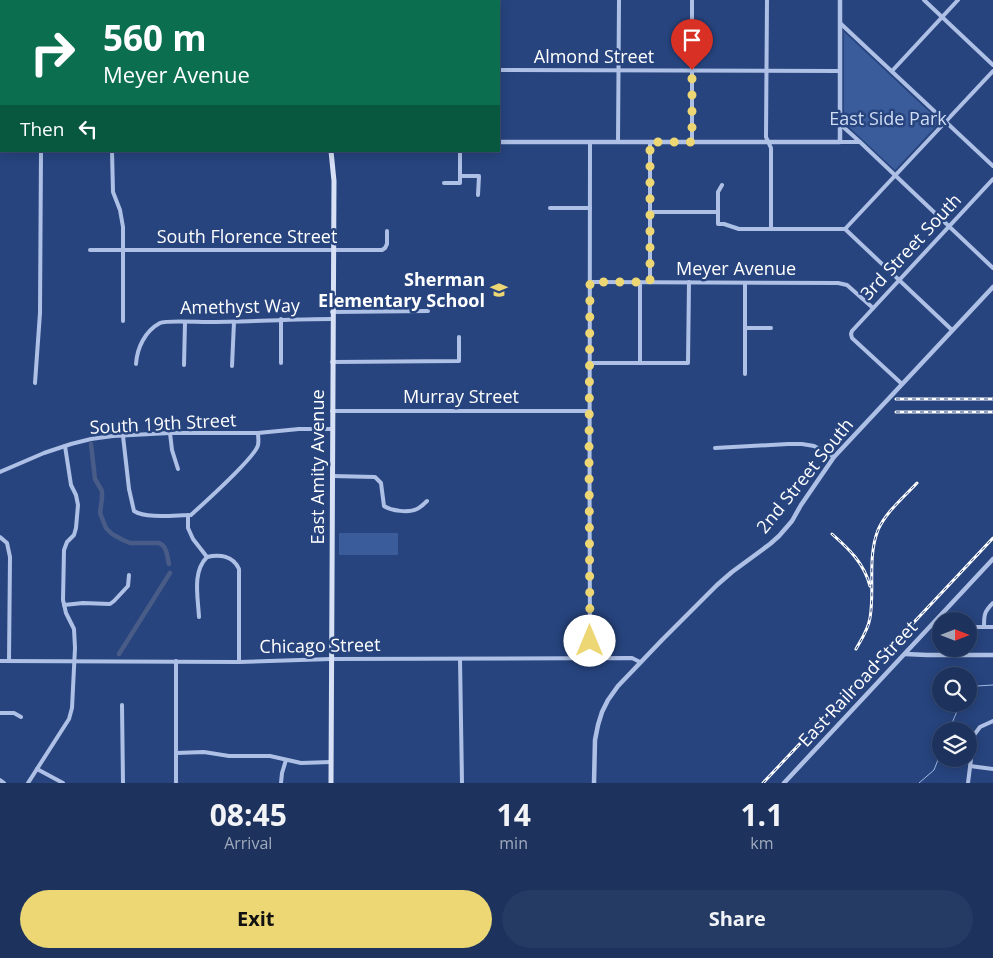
<!DOCTYPE html>
<html lang="en">
<head>
<meta charset="utf-8">
<style>
	body { margin:0; font-family:"Open Sans",sans-serif; background:#253b64; color:#f1f3f6; height:100vh; display:flex; flex-direction:column; font-size:19px; white-space:nowrap }
	* { box-sizing:border-box; margin:0 }
	p { font-size:16px; color:#a0aabc }
	.icon { flex:none; width:28px; height:28px; fill:none; stroke:currentColor; stroke-width:2; stroke-linecap:round; stroke-linejoin:round }
	.map { position:relative; height:783px; overflow:hidden }
	.side { display:flex; flex-direction:column; background:#1d335e; flex:1 }
	.side>* { flex:none }
	.hud { position:absolute; left:0px; top:0px; width:500px; height:152px; box-shadow:0 2px 12px #0003,0 0 0 1px #3b4e73; background:#0b6e4f; color:#fff; overflow:hidden }
	.needle { width:32px; rotate:90deg }
	.buttons { position:absolute; left:932px; top:612px; display:grid; gap:10px }
	.buttons a { display:grid; place-items:center; width:45px; height:45px; border-radius:50%; background:#1d335e; box-shadow:0 2px 12px #0003,0 0 0 1px #3b4e73; font-size:25px }
	.pin { position:absolute; display:grid; place-items:center; width:42px; height:42px; color:#fff; margin:-51px -21px; border-radius:50% 50% 50% 0; rotate:-45deg; box-shadow:0 0 5px #0007 }
	.pin .icon { rotate:45deg }
	.me { position:absolute; width:55px; margin:-28px; rotate:0deg; stroke-linejoin:round; filter:drop-shadow(0 0 4px #0008) }
	.turn { display:flex; align-items:center; gap:18px; height:105px; padding:0 20px; font-size:22px }
	.turn .icon { width:65px; height:65px; stroke-width:2.5 }
	.turn b { display:block; font-size:35px; line-height:42px }
	.then { display:flex; align-items:center; height:48px; padding:0 20px; background:#0003; gap:10px; font-size:19px }
	.eta { display:flex; justify-content:space-evenly; align-items:center; height:85px; text-align:center }
	.eta b { font-size:30px; font-weight:700; line-height:35px }
	.primary-button { display:flex; gap:10px; margin-top:auto; padding:10px 20px }
	.primary-button a { flex:1; height:58px; border-radius:30px; background:#edd774; color:#111; font-size:20px; font-weight:700; line-height:58px; text-align:center }
	.primary-button a+a { background:#253b64; color:#f1f3f6 }
	.map>svg:first-child { display:block }
	.green { fill:#3b5c9b }
	.lines { fill:none; stroke-linecap:round; stroke-linejoin:round }
	.stream { stroke:#a2bae5; stroke-width:1 }
	.canal { stroke:#485c87; stroke-width:4.5 }
	.minor { stroke:#aec0e5; stroke-width:4 }
	.tertiary { stroke:#aec0e5; stroke-width:4.5 }
	.secondary { stroke:#d7e0f5; stroke-width:5 }
	.rail-casing { stroke:#fff; stroke-width:3 }
	.rail { stroke:#27447e; stroke-width:1; stroke-dasharray:4; stroke-linecap:butt }
	.route { stroke:#edd774; stroke-width:9; stroke-dasharray:0 16.2 }
	.labels { text-anchor:middle; stroke-width:5; stroke-linejoin:round; paint-order:stroke }
	.street-label { font-size:18px; fill:#fff; stroke:#27447e }
	.park-label { font-size:18px; fill:#d0ddf4; stroke:#27447e }
	.poi-label { font-size:18px; font-weight:bold; fill:#fff; stroke:#27447e; text-anchor:end }
</style>
</head>
<body>
<div class="map">
<svg width="993" height="783" viewBox="0 0 993 783">
	<rect width="100%" height="100%" fill="#27447e"/>
	<g class="green">
		<polygon points="844,32 940,122 895,170 844,122"/>
		<rect x="339" y="533" width="59" height="22"/>
	</g>
	<g class="lines">
		<g class="stream">
			<polyline points="969,692 977,686 993,685"/>
			<path d="M947 731C954 722 955 713 961 704"/>
			<polyline points="919,783 934,770 941,752"/>
		</g>
		<g class="canal">
			<path d="M91 444 95 479 102 491V498L100 513 106 528 112 534 123 540 130 543H159C167 546 167 556 169 564"/>
			<polyline points="119,654 170,573"/>
		</g>
		<g class="minor">
			<polyline points="101,0 101,1"/>
			<polyline points="397,0 397,1"/>
			<polyline points="767,0 766,137 771,148 771,229"/>
			<polyline points="924,0 993,65"/>
			<polyline points="25,1 25,0"/>
			<polyline points="471,1 471,0"/>
			<polyline points="840,23 993,166"/>
			<polyline points="0,49 1,49"/>
			<polyline points="499,70 840,71"/>
			<polyline points="892,71 958,0"/>
			<polyline points="840,124 860,142"/>
			<polyline points="618,142 619,0"/>
			<polyline points="650,142 650,282"/>
			<polyline points="692,142 692,0"/>
			<polyline points="840,142 860,142 993,268"/>
			<polyline points="112,151 113,192 120,210 123,227 123,321"/>
			<polyline points="460,176 479,176 478,195"/>
			<polyline points="444,183 460,183 460,151"/>
			<polyline points="722,185 718,192 718,224 724,224 739,229 845,229"/>
			<polyline points="550,208 590,208"/>
			<polyline points="650,212 718,212"/>
			<polyline points="845,229 993,71"/>
			<polyline points="845,229 952,330"/>
			<polyline points="90,250 382,250 385,248 387,244 387,231"/>
			<polyline points="591,282 838,283 847,285 873,308"/>
			<polyline points="332,312 428,311"/>
			<polyline points="745,328 771,328"/>
			<polyline points="332,362 459,361 459,337"/>
			<polyline points="281,363 281,319"/>
			<polyline points="590,363 688,363 689,282"/>
			<polyline points="640,363 640,282"/>
			<path d="M136 364C137 348 145 331 160 323 166 320 197 322 206 322 248 322 290 319 332 319"/>
			<polyline points="184,365 185,322"/>
			<polyline points="232,366 234,322"/>
			<polyline points="745,374 745,283"/>
			<polyline points="35,383 40,313 41,151"/>
			<polyline points="902,384 852,338 851,334 852,331 993,179"/>
			<polyline points="332,411 590,411"/>
			<polyline points="170,433 172,450 178,469"/>
			<path d="M123 436 129 489 134 511C146 519 176 515 191 515 204 503 255 458 258 445 259 441 258 437 258 433"/>
			<polyline points="715,448 788,444 802,444 814,446 829,454 834,457"/>
			<polyline points="0,472 44,453 71,444 91,439 113,436 170,433 258,433 299,429 332,429"/>
			<path d="M332 476 375 477 381 483 384 506C391 511 409 513 417 509 421 507 424 504 427 501"/>
			<polyline points="188,515 188,528 193,539 207,557"/>
			<polyline points="0,537 7,543 10,557 9,661"/>
			<path d="M207 557C220 554 233 556 239 569V662"/>
			<polyline points="64,605 83,603 110,604 114,601 128,586 129,575"/>
			<path d="M199 617C198 597 192 572 207 557"/>
			<polyline points="969,625 975,627 993,627"/>
			<path d="M984 627C984 615 984 612 993 603"/>
			<path d="M590 658C589 486 590 314 590 142"/>
			<polyline points="460,659 462,783"/>
			<polyline points="0,661 239,662 331,659 632,658 640,662"/>
			<polyline points="176,661 176,783"/>
			<polyline points="122,705 123,783"/>
			<polyline points="0,713 14,713 21,717"/>
			<polyline points="176,753 204,752 229,756 270,756 301,763 331,762"/>
			<polyline points="970,766 993,769"/>
			<polyline points="37,769 63,783"/>
			<polyline points="0,780 4,783"/>
			<polyline points="28,783 69,719 72,708 75,648 74,629 66,613 63,600 64,550 67,542 74,535 76,528 78,505 76,495 71,485 65,446"/>
			<polyline points="281,783 282,773 286,760"/>
			<polyline points="968,783 974,735 980,727 993,721"/>
		</g>
		<g class="tertiary">
			<polyline points="0,142 1,142"/>
			<polyline points="499,142 840,142 840,0"/>
			<polyline points="905,654 927,655 993,655"/>
			<polyline points="594,783 595,740 598,725 602,712 608,700 618,686 662,640 717,585 732,572 770,544 779,536 792,521 801,505 834,457 993,287"/>
			<polyline points="784,783 993,559"/>
		</g>
		<g class="secondary">
			<polyline points="323,0 323,1"/>
			<polyline points="331,151 334,181 331,783"/>
		</g>
		<g class="rail-casing">
			<g id="rail">
				<polyline points="896,399 993,399"/>
				<polyline points="896,412 993,412"/>
				<path d="M832 534C849 549 864 563 870 586"/>
				<path d="M856 649C861 640 868 630 870 618 875 590 867 558 878 530 886 512 903 498 917 483"/>
				<polyline points="763,783 993,538"/>
			</g>
		</g>
		<use href="#rail" class="rail"/>
	</g>
	<g class="lines">
		<polyline class="route" points="590,641 589,455 590,282 650,282 650,142 692,142 692,70"/>
	</g>
	<defs>
		<g id="school-bare" transform="scale(1.35)"><path d="M0-5L7-2L0 1L-7-2ZM-4 1L0 2.5L4 1V4Q0 6-4 4Z" fill="#edd774" stroke="#27447e" stroke-width="2.5" paint-order="stroke"/></g>
	</defs>
	<g fill-rule="evenodd">
		<use href="#school-bare" x="499" y="290"/>
	</g>
	<g class="labels">
		<g class="street-label">
			<text x="594" y="63">Almond Street</text>
			<text x="247" y="243">South Florence Street</text>
			<text transform="translate(911 247) rotate(-47)" y="6">3rd Street South</text>
			<text x="736" y="275">Meyer Avenue</text>
			<text transform="translate(240 307) rotate(-1)" y="6">Amethyst Way</text>
			<text x="461" y="403">Murray Street</text>
			<text transform="translate(163 424) rotate(-3)" y="6">South 19th Street</text>
			<text transform="translate(318 467) rotate(-90)" y="6">East Amity Avenue</text>
			<text transform="translate(805 476) rotate(-51)" y="6">2nd Street South</text>
			<text transform="translate(320 646) rotate(-1)" y="6">Chicago Street</text>
			<text transform="translate(858 684) rotate(-47)" y="6">East Railroad Street</text>
		</g>
		<g class="park-label">
			<text x="888" y="125">East Side Park</text>
		</g>
		<g class="poi-label">
			<text x="485" y="286">Sherman<tspan x="485" dy="21">Elementary School</tspan></text>
		</g>
	</g>
</svg>
<div class="buttons">
<a><svg class="needle" viewBox="-14 -14 28 28"><path d="M0-13l5 13h-10z" fill="#e53935"/><path d="M0 13l5-13h-10z" fill="#a0aabc"/></svg></a>
<a><svg class="icon" aria-label="search" viewBox="0 0 24 24"><circle cx="10" cy="10" r="6"/><path d="M15 15l6 6"/></svg></a>
<a><svg class="icon" aria-label="layers" viewBox="0 0 24 24"><path d="M12 4l9 5-9 5-9-5zM3 14l9 5 9-5"/></svg></a>
</div>
<div class="pin" style="left:692px;top:70px;background:#d93025"><svg class="icon" aria-label="arrive" viewBox="0 0 24 24"><path d="M6 21V4h12l-3 4 3 4H6"/></svg></div>
<svg class="me" style="left:590px;top:641px" viewBox="-20 -20 40 40"><circle r="19" fill="#fff"/><path d="M0-13L10 11 0 6-10 11z" fill="#edd774"/></svg>
<div class="hud">
<div class="turn"><svg class="icon" aria-label="right" viewBox="0 0 24 24"><path d="M7 20v-9h11M14 6l5 5-5 5"/></svg><div><b>560 m</b>Meyer Avenue</div></div>
<div class="then">Then<svg class="icon" aria-label="left" viewBox="0 0 24 24"><path d="M17 20v-9H6M10 6l-5 5 5 5"/></svg></div>
</div>
</div>
<section class="side">
<div class="eta">
<div><b>08:45</b><p>Arrival</p></div>
<div><b>14</b><p>min</p></div>
<div><b>1.1</b><p>km</p></div>
</div>
<div class="primary-button"><a>Exit</a><a>Share</a></div>
</section>
</body>
</html>
